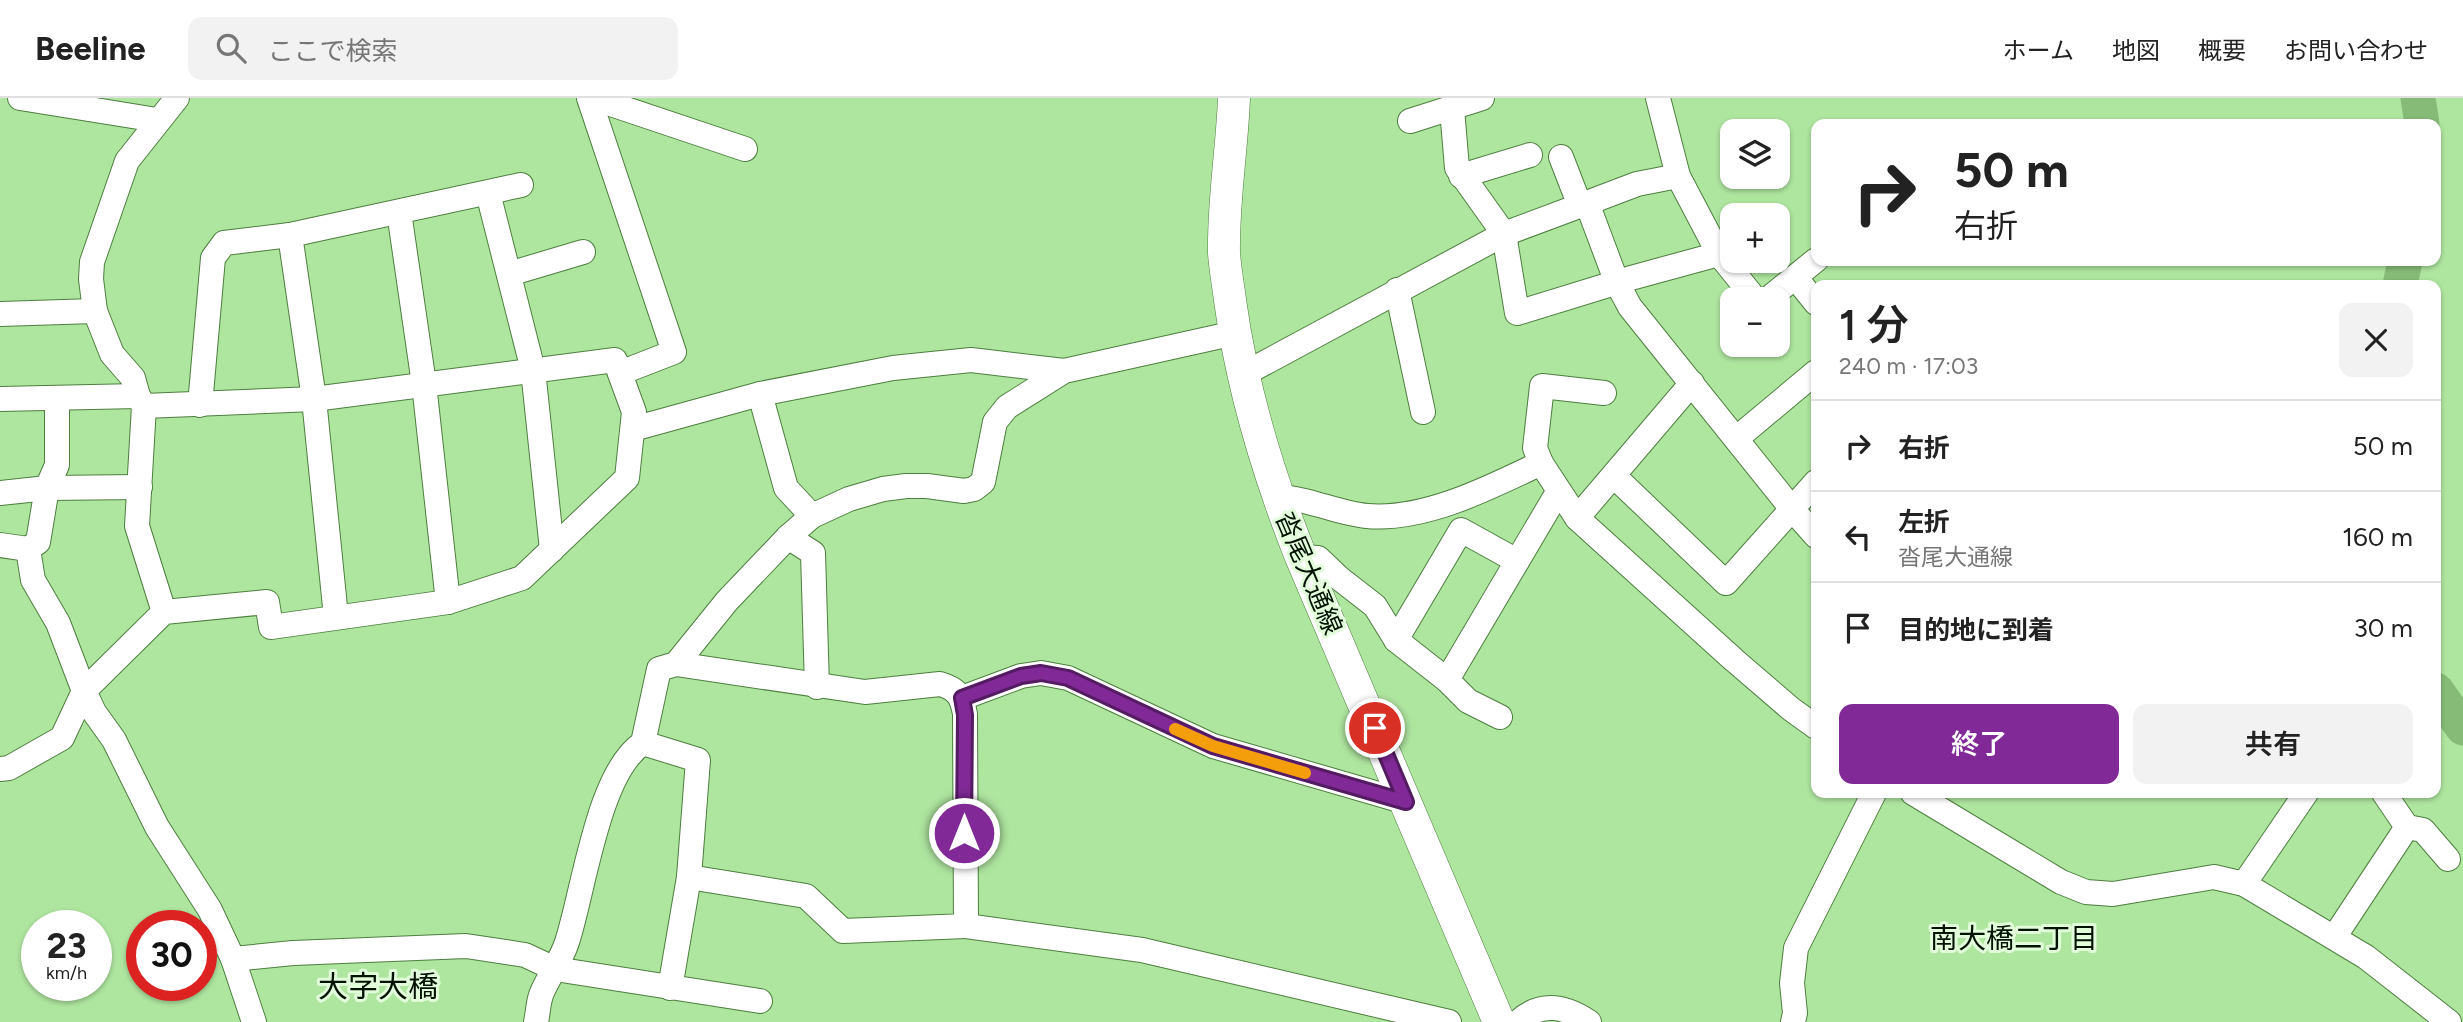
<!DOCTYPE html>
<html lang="ja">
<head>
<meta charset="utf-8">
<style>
	body { margin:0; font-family:Figtree,"Noto Sans JP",sans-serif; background:#f2f2f2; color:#222; height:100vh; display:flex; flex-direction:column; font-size:26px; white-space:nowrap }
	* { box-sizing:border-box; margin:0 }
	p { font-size:23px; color:#767676 }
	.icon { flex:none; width:38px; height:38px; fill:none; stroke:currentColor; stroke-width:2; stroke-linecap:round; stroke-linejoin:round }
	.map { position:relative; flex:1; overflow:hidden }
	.drawer { position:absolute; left:1811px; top:182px; width:630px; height:518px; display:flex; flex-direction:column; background:#fff; border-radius:14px; box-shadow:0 2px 5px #0004 }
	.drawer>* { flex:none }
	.hud { position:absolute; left:1811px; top:21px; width:630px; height:147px; border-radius:14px; box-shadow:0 2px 5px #0004; background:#fff; color:#222; overflow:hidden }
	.buttons { position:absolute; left:1720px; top:21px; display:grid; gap:14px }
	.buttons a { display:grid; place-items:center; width:70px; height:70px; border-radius:14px; background:#fff; box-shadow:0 2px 5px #0004; font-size:35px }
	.speed { position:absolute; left:21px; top:812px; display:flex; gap:14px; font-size:35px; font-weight:700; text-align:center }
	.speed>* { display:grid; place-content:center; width:91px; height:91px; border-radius:50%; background:#fff; box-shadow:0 2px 5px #0004; line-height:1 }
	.speed small { font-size:18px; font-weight:400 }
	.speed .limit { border:10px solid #d22; background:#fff; color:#111 }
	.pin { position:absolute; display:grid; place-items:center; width:60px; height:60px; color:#fff; margin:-30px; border:4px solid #fff; border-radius:50%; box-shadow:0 2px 7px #0007 }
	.me { position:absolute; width:77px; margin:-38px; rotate:0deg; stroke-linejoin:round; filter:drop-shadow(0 0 5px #0008) }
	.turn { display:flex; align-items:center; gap:24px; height:147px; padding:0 28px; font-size:32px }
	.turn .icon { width:91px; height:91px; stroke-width:2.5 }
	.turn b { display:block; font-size:49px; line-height:60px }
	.round { display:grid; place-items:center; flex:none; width:74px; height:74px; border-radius:14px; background:#f2f2f2 }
	.headline { display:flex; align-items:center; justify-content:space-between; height:119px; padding:0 28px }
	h1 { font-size:42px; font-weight:600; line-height:52px }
	.button { display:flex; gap:14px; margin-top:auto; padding:14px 28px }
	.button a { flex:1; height:80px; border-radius:14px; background:#812a97; color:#fff; font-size:28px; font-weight:600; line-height:80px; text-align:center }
	.button a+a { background:#f2f2f2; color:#222 }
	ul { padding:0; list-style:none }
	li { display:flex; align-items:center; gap:21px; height:91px; padding:0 28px; border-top:2px solid #e0e0e0 }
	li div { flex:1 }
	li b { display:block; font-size:26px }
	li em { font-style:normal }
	header { display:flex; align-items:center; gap:42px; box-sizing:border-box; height:98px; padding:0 35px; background:#fff; border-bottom:2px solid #e0e0e0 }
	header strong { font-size:33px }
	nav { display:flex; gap:38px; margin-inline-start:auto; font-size:24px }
	.search { width:490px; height:63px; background:#f2f2f2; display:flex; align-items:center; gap:18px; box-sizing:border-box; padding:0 24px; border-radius:14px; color:#767676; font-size:26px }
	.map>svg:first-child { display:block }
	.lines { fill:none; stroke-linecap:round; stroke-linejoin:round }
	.river { stroke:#86bb77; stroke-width:35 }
	.minor-casing { stroke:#4d7f3e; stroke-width:26 }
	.major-casing { stroke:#4d7f3e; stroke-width:33 }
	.minor { stroke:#fff; stroke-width:24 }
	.major { stroke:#fff; stroke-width:32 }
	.route-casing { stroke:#541b62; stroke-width:18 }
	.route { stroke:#812a97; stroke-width:12 }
	.slow { stroke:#f59e0b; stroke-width:12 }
	.labels { text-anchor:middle; stroke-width:6; stroke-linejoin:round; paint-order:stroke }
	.street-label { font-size:26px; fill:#011200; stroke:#e2fdda }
	.neighbourhood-label { font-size:28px; fill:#011200; stroke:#e2fdda }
	.quarter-label { font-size:30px; fill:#011200; stroke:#e2fdda }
</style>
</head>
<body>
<header>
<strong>Beeline</strong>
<div class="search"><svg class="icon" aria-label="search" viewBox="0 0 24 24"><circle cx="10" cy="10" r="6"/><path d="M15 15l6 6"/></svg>ここで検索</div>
<nav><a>ホーム</a><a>地図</a><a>概要</a><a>お問い合わせ</a></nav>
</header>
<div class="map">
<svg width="2463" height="924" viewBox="0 0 2463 924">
	<rect width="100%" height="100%" fill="#aee59f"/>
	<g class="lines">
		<g class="river">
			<polyline points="2418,0 2422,26"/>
			<polyline points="2400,187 2405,163"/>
			<polyline points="2436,592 2463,630"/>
		</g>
		<g class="minor-casing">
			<g id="minor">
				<polyline points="20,0 157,22"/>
				<polyline points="589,0 674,254 620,275"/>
				<polyline points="593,0 745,51"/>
				<polyline points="1658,0 1678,78 1719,156 1755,201"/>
				<polyline points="1452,11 1457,70 1504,136 1517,215 1631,180 1719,156"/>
				<polyline points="1410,23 1482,0"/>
				<polyline points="1561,59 1580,108"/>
				<polyline points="1461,78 1530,57"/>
				<polyline points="488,95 533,272 552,452"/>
				<polyline points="1587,105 1637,86 1678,78"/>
				<polyline points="399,114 424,286 448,504"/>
				<polyline points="509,176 583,154"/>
				<polyline points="1795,179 1816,205"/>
				<polyline points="1397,192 1423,314"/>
				<polyline points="1768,201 1816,162"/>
				<polyline points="0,216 95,213"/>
				<polyline points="1244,276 1504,136 1587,105 1617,185 1630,209 1792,411 1816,384"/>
				<polyline points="760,296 786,390 812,418"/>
				<polyline points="0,301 138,298"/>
				<polyline points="57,302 57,367 47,390 38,444 28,451 33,482 58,525 84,593 94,614 114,642 157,729 210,812 233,861 254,924"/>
				<polyline points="200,307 213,160 224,145 290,137"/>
				<polyline points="633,331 760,296 893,270 971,262 1064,273"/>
				<polyline points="1737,340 1816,274"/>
				<polyline points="1541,365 1535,350 1542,288 1604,295"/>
				<polyline points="1615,379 1726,485 1792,411 1816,438"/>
				<polyline points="0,395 47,390 140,389"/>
				<path d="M1277 399C1309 400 1336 415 1367 418 1425 423 1491 389 1541 365L1577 420 1734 562 1791 611 1816 629"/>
				<polyline points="1577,420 1692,285"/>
				<polyline points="788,439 813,455 817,589"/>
				<polyline points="0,447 28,451"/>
				<polyline points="1301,459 1318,460 1339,480 1375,508 1396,542 1447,582 1468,603 1500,619"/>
				<polyline points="164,514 137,428 144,308 138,298 133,280 112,256 95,213 91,181 92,164 127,63 177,0"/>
				<polyline points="336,519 314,301 290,137 521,87"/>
				<polyline points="1396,542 1461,432 1517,463"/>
				<polyline points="676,566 727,503 788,439 812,418 849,401 883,391 906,388 927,388 964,393 974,391 983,384 995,324 1007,309 1064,273 1235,235"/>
				<polyline points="1447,582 1558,394"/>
				<polyline points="962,600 1021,578 1041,575 1068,580 1213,648 1406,704"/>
				<polyline points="643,645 698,662 689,779 670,890"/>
				<polyline points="0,671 9,670 62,640 84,593 164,514 267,504 271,529 448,504 522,480 627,380 634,314 615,262 314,301 144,308"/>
				<polyline points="1913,695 2061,784 2086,794 2113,796 2214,779 2244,786 2366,859 2449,924"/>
				<polyline points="2407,729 2423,732 2448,761"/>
				<polyline points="2244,786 2306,695"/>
				<polyline points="966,828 1142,852 1449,924"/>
				<polyline points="2335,838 2407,729 2384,695"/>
				<polyline points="233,861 293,855 466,848 525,857 555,871 760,903"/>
				<path d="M536 924C538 915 538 906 541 897 548 879 561 863 567 844 584 792 598 674 643 645L659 571 676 566 865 594 940 586C958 591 962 599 965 616L966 828 843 833 806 798 689 779"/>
				<path d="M1518 924C1541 903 1565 908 1589 924"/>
				<polyline points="1793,924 1795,915 1792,885 1796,850 1874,695"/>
			</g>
		</g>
		<g class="major-casing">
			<path id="major" d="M1234 0C1232 52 1223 103 1224 155 1225 170 1228 187 1230 202 1242 291 1268 376 1301 459L1499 924"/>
		</g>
		<use href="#minor" class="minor"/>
		<use href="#major" class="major"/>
	</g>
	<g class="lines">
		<g class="route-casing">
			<polyline id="route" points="964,735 965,617 962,600 1021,578 1041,575 1068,580 1213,648 1406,704 1375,630"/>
		</g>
		<use href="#route" class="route"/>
		<polyline class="slow" points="1175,631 1213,648 1305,675"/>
	</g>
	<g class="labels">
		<g class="street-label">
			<text transform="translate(1309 475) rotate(67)" y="9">沓尾大通線</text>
		</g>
		<g class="neighbourhood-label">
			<text x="2014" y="850">南大橋二丁目</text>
		</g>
		<g class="quarter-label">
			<text x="378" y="899">大字大橋</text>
		</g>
	</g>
</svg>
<div class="buttons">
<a><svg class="icon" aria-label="layers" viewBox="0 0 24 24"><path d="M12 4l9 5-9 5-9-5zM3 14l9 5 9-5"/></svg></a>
<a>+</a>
<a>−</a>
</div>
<div class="speed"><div>23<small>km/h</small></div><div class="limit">30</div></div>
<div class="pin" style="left:1375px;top:630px;background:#d93025"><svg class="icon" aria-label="arrive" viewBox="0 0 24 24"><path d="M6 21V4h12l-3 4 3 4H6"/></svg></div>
<svg class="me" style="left:964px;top:735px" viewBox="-20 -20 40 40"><circle r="17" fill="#812a97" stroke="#fff" stroke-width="3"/><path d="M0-11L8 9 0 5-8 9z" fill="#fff"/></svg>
<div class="hud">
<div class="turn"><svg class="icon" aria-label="right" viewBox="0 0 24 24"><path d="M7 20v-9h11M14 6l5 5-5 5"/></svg><div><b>50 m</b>右折</div></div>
</div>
<section class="drawer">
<div class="headline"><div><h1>1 分</h1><p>240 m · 17:03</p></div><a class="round"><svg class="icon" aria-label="close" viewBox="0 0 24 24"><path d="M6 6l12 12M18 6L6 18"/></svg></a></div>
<ul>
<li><svg class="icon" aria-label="right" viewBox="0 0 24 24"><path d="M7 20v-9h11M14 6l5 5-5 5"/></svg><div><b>右折</b></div><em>50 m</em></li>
<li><svg class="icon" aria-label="left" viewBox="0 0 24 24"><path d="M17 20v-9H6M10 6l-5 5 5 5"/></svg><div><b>左折</b><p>沓尾大通線</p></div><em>160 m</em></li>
<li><svg class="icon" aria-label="arrive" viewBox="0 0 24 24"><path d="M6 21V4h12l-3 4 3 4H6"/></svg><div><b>目的地に到着</b></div><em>30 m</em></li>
</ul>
<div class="button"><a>終了</a><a>共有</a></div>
</section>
</div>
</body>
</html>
